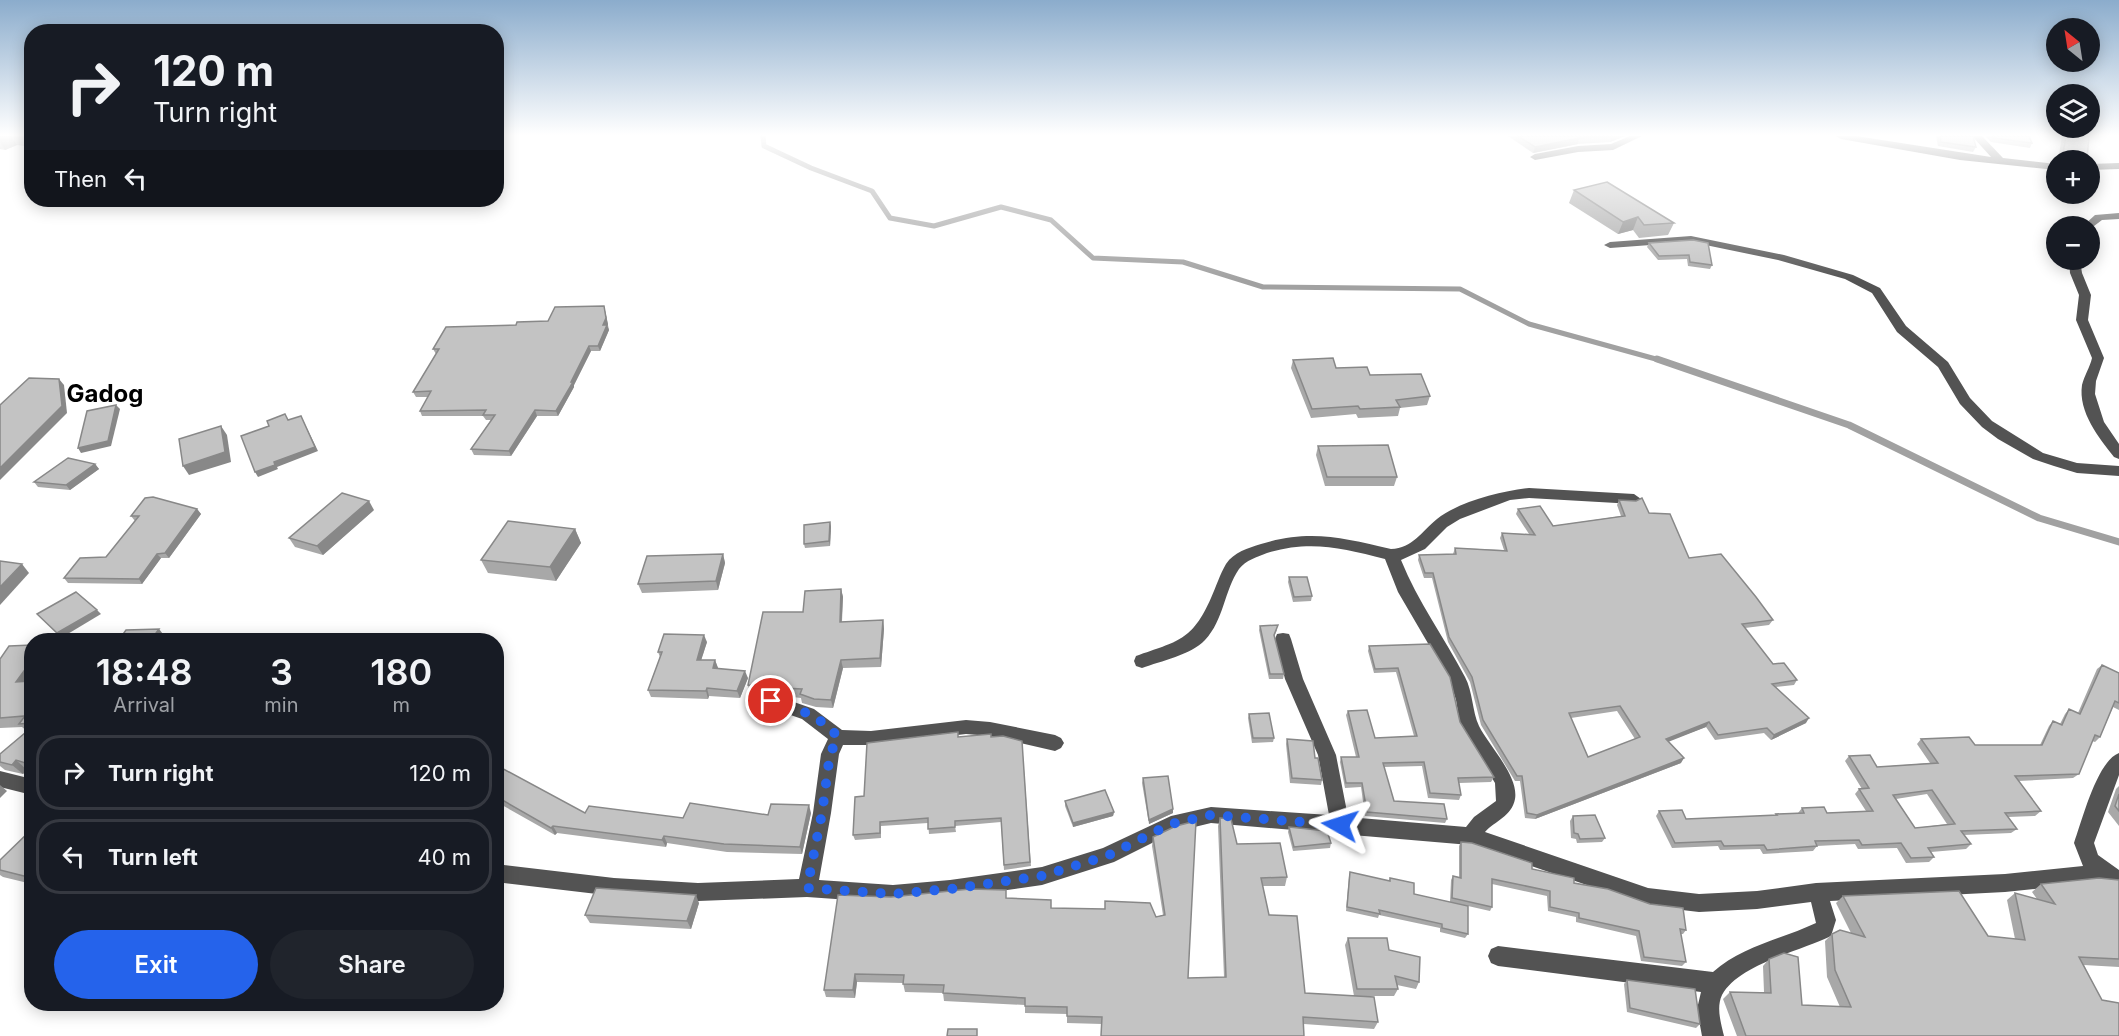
<!DOCTYPE html>
<html lang="en">
<head>
<meta charset="utf-8">
<style>
	body { margin:0; font-family:Inter,sans-serif; background:#20242c; color:#f1f3f6; height:100vh; display:flex; flex-direction:column; font-size:22px; white-space:nowrap }
	* { box-sizing:border-box; margin:0 }
	p { font-size:20px; color:#9ea1a6 }
	.icon { flex:none; width:33px; height:33px; fill:none; stroke:currentColor; stroke-width:2; stroke-linecap:round; stroke-linejoin:round }
	.map { position:relative; flex:1; overflow:hidden }
	.panel { position:absolute; left:24px; top:633px; width:480px; height:378px; display:flex; flex-direction:column; background:#171b24; border-radius:24px; box-shadow:0 3px 15px #0003 }
	.panel>* { flex:none }
	.hud { position:absolute; left:24px; top:24px; width:480px; height:183px; border-radius:24px; box-shadow:0 3px 15px #0003; background:#171b24; color:#f1f3f6; overflow:hidden }
	.needle { width:39px; rotate:330deg }
	.tools { position:absolute; left:2046px; top:18px; display:grid; gap:12px }
	.tools a { display:grid; place-items:center; width:54px; height:54px; border-radius:50%; background:#171b24; box-shadow:0 3px 15px #0003; font-size:30px }
	.pin { position:absolute; display:grid; place-items:center; width:51px; height:51px; color:#fff; margin:-26px; border:3px solid #fff; border-radius:50%; box-shadow:0 2px 6px #0007 }
	.me { position:absolute; width:66px; margin:-33px; rotate:276deg; stroke-linejoin:round; filter:drop-shadow(0 0 4px #0008) }
	.turn { display:flex; align-items:center; gap:21px; height:126px; padding:0 30px; font-size:27px }
	.turn .icon { width:78px; height:78px; stroke-width:2.5 }
	.turn b { display:block; font-size:42px; line-height:51px }
	.then { display:flex; align-items:center; height:57px; padding:0 30px; background:#0003; gap:12px; font-size:22px }
	.eta { display:flex; justify-content:space-evenly; align-items:center; height:102px; text-align:center }
	.eta b { font-size:36px; font-weight:600; line-height:42px }
	.primary-button { display:flex; gap:12px; margin-top:auto; padding:12px 30px }
	.primary-button a { flex:1; height:69px; border-radius:36px; background:#2563eb; color:#fff; font-size:24px; font-weight:600; line-height:69px; text-align:center }
	.primary-button a+a { background:#20242c; color:#f1f3f6 }
	ul { padding:0; list-style:none }
	li { display:flex; align-items:center; gap:18px; height:75px; margin:0 12px 9px; padding:0 18px; border:3px solid #363941; border-radius:24px }
	li div { flex:1 }
	li b { display:block; font-size:22px }
	li em { font-style:normal }
	.map>svg:first-child { display:block }
	.lines { fill:none; stroke-linecap:round; stroke-linejoin:round }
	.stream-far1 { stroke:#a1a1a1; stroke-width:5 }
	.stream { stroke:#a1a1a1; stroke-width:7 }
	.minor { fill:#535353; fill-rule:evenodd }
	.wall { fill:#a8a8a8; fill-rule:evenodd }
	.shaded-wall { fill:#888 }
	.building { fill:#c3c3c3; stroke:#888; stroke-width:1.5; fill-rule:evenodd }
	.route { stroke:#2563eb; stroke-width:10; stroke-dasharray:0 18 }
	.labels { text-anchor:middle; stroke-width:4.5; stroke-linejoin:round; paint-order:stroke }
	.quarter-label { font-size:24px; font-weight:bold; fill:#000; stroke:#fff }
</style>
</head>
<body>
<div class="map">
<svg width="2119" height="1036" viewBox="0 0 2119 1036">
	<rect width="100%" height="100%" fill="#fff"/>
	<g class="lines">
		<polyline class="stream-far1" points="763,136 764,146 811,168 872,191 890,218 934,226 1001,207 1051,220 1093,258 1183,262 1263,287 1460,289 1529,324 1663,361"/>
		<polyline class="stream" points="1657,359 1849,425 2039,518 2119,542"/>
		<g class="minor">
			<polygon points="1630,136 1642,136 1613,150 1578,152 1535,160 1530,157 1535,154 1578,146 1611,144"/>
			<polygon points="1836,136 1856,136 1991,157 1972,136 1982,136 2003,158 2056,164 2056,170 1960,160 1841,139"/>
			<polygon points="2119,163 2119,169 2090,170 2090,164"/>
			<polygon points="2119,213 2119,219 2102,220 2090,229 2090,226 2083,226 2095,215"/>
			<polygon points="1691,236 1784,255 1853,275 1880,288 1906,326 1948,362 1970,398 1992,421 2043,453 2077,463 2119,466 2119,476 2077,473 2054,466 2033,459 1998,439 1982,427 1960,404 1938,367 1897,332 1872,293 1845,279 1778,260 1691,242 1610,248 1604,245 1610,242"/>
			<path d="M2069 260H2080L2082 273 2091 295 2088 320 2104 358 2096 381 2095 394 2104 422 2119 444V459L2114 457C2099 438 2078 412 2082 385 2084 376 2090 367 2092 358L2076 320 2079 295 2070 273Z"/>
			<path d="M1529 488 1634 494 1641 499 1634 504 1529 498 1510 500 1460 519 1447 527 1425 549 1401 560C1418 602 1444 637 1465 677 1473 692 1472 711 1479 726 1489 746 1519 776 1515 799 1512 816 1495 821 1485 832L1648 888 1699 894 1757 891 1816 883 2005 874 2083 866 2074 843C2082 821 2097 761 2119 753V775L2094 843 2098 855 2119 870V891L2104 882 2005 892 1830 901 1836 920 1831 936C1801 951 1739 964 1722 995 1716 1008 1721 1023 1724 1036H1702L1697 1009 1701 992 1498 966 1491 963 1488 956 1491 949 1498 946 1713 972C1742 946 1782 939 1816 923L1811 902 1757 909 1699 912 1648 906 1470 845 1211 823 1174 832 1114 862 1042 885 950 898 893 903 807 897 698 901 614 896 496 882V864L614 878 698 883 799 879 813 813 821 754 828 739 802 719 765 706 762 701 765 696 771 694 814 709 842 730 871 731 966 720 990 722 1055 735 1061 738 1064 743 1061 748 1055 751 990 736 966 734 871 745H843L839 754 831 813 819 880 893 885 950 880 1042 867 1103 848 1171 816 1211 807 1329 815 1318 755 1285 679 1275 639 1277 634 1283 633 1289 634 1291 639 1303 679 1336 755 1348 817 1466 827 1474 817 1496 801 1495 783 1460 725 1456 700 1450 681 1398 592 1385 559C1342 548 1310 540 1267 553 1257 557 1246 560 1239 569 1224 591 1224 620 1205 640 1191 655 1161 661 1142 668L1136 666 1134 661 1136 656C1178 641 1192 641 1211 598 1216 587 1220 574 1226 564 1234 552 1248 548 1261 544 1310 529 1343 538 1391 549 1413 548 1421 532 1437 519 1458 502 1502 491 1529 488Z"/>
			<polygon points="0,771 32,779 32,795 0,787"/>
		</g>
	</g>
	<g class="wall">
		<polygon points="0,136 32,136 32,147 17,145 5,150 0,149"/>
		<polygon points="1508,136 1625,136 1610,142 1578,144 1533,153"/>
		<polygon points="1936,136 1973,136 1976,147 1973,152 1938,146"/>
		<polygon points="1985,136 2029,136 2032,143 2030,148 1991,142"/>
		<polygon points="2062,136 2089,136 2087,160 2058,160"/>
		<polygon points="1574,190 1674,223 1668,235 1639,238 1633,230 1618,234 1569,203"/>
		<polygon points="1693,240 1712,265 1710,269 1688,266 1687,259 1658,260 1647,247 1649,243"/>
		<polygon points="604,306 609,330 600,351 591,351 574,385 574,387 558,416 537,416 511,456 474,455 471,449 491,420 486,420 483,416 422,416 420,411 428,397 416,397 413,392 436,354 433,349 516,325 548,321"/>
		<polygon points="1293,360 1370,375 1430,396 1427,405 1400,408 1398,416 1358,418 1356,414 1311,418 1291,368"/>
		<polygon points="1318,446 1397,477 1394,486 1325,486 1316,455"/>
		<polygon points="95,464 99,469 70,490 38,487 34,482"/>
		<path d="M1619 500 1649 513 1689 558 1773 620 1769 625 1745 628 1773 664 1797 680 1794 685 1776 687 1806 723 1771 740 1764 733 1715 740 1706 727 1668 741 1681 763 1535 819 1525 818 1520 781H1515L1481 725 1470 682 1448 642 1432 578H1424L1418 560 1419 555 1453 554 1455 548 1504 550 1500 538 1502 533 1529 534 1516 514 1518 509 1553 526 1621 516 1617 505ZM1617 711 1635 739 1588 757 1571 718Z"/>
		<polygon points="197,509 201,514 169,558 161,558 142,584 68,583 64,578 106,557 135,521 131,516"/>
		<polygon points="374,510 323,555 295,547 289,538"/>
		<polygon points="830,522 831,527 830,546 805,548 804,544"/>
		<polygon points="575,529 581,543 556,581 488,573 481,560"/>
		<polygon points="723,554 725,563 718,590 642,593 638,584"/>
		<polygon points="1289,577 1312,596 1311,601 1293,602 1288,582"/>
		<polygon points="841,589 843,597 842,622 883,620 884,629 881,667 843,668 833,708 816,707 802,703 801,698 784,696 772,692 763,695 750,693 748,685 803,612"/>
		<polygon points="1260,626 1277,630 1274,637 1284,674 1283,679 1269,679 1259,630"/>
		<polygon points="707,642 701,660 715,660 718,668 748,678 740,698 709,696 708,699 651,697 648,690 660,657 658,652"/>
		<polygon points="1430,644 1460,722 1494,777 1491,782 1459,783 1461,795 1459,800 1428,798 1422,766 1384,767 1394,801 1447,819 1445,823 1365,816 1361,787 1345,788 1340,762 1341,757 1356,757 1346,715 1348,711 1375,738 1414,736 1396,672 1374,673 1368,651 1369,646"/>
		<polygon points="32,645 32,772 27,770 23,774 5,770 0,766 0,754 27,731 22,727 0,728 0,659"/>
		<path d="M2102 665 2119 673V710L2113 707 2100 737 2095 742 2092 741 2079 774 2073 778 2018 781 2041 811 2035 816 2008 817 2017 829 2011 833 1964 835 1971 844 1966 849 1931 852 1934 857 1929 862 1906 863 1897 848 1858 849 1855 844 1817 846 1813 851 1763 854 1760 849 1720 850 1718 846 1672 848 1656 816 1659 811 1686 819 1775 816 1776 814 1798 813 1802 808 1827 813 1866 811 1855 794 1859 789H1862L1845 761 1849 756 1877 767 1930 763 1917 744 1921 739 1975 745H2040L2049 726 2053 721 2060 724 2065 714 2069 709 2078 713 2097 669ZM1927 794 1947 824 1915 828 1896 799Z"/>
		<polygon points="1249,714 1274,738 1273,742 1252,743 1248,718"/>
		<polygon points="958,737 991,737 1022,741 1031,866 1004,870 1001,822 955,826 956,832 929,834 928,823 881,826 881,838 855,840 853,835 864,796"/>
		<polygon points="1287,739 1315,758 1322,780 1321,785 1290,783 1286,744"/>
		<polygon points="496,765 585,813 683,818 811,813 802,854 727,852 667,843 666,847 557,833 555,835 502,805 496,810"/>
		<polygon points="1143,778 1173,813 1149,824 1142,783"/>
		<polygon points="2119,786 2119,826 2108,812 2116,789"/>
		<polygon points="1065,801 1114,812 1113,816 1073,827 1065,806"/>
		<polygon points="1573,816 1605,838 1602,842 1577,843 1576,839 1571,838 1570,821"/>
		<polygon points="1220,818 1237,844 1287,877 1285,886 1263,886 1269,915 1305,993 1354,996 1345,945 1348,938 1389,950 1419,982 1416,989 1397,985 1398,989 1394,996 1359,996 1378,1022 1374,1029 1304,1024 1102,1024 1067,1023 1067,1014 1025,1013 1025,1005 944,1001 943,993 905,992 903,983 857,982 855,998 826,997 824,990 891,897 1006,898 1051,908 1156,917 1163,915 1152,846 1153,837 1188,978 1224,977 1218,826"/>
		<polygon points="1289,827 1331,843 1330,848 1293,851 1288,832"/>
		<polygon points="32,830 32,884 3,877 0,875 0,870"/>
		<polygon points="1461,842 1532,869 1574,883 1686,930 1683,934 1681,934 1686,962 1682,966 1641,961 1636,936 1576,922 1576,917 1548,911 1547,896 1492,884 1492,907 1490,911 1468,906 1468,934 1465,938 1440,932 1440,928 1379,915 1378,918 1346,911 1349,876 1350,872 1389,881 1390,878 1414,894 1450,902 1451,880 1453,876 1459,877 1459,846"/>
		<polygon points="2119,880 2119,967 2084,965 2119,1036 1737,1036 1723,999 1730,992 1764,992 1763,966 1769,959 1802,1005 1840,1007 1827,977 1825,941 1832,934 1851,933 1836,903 1843,896 1988,936 2015,939 2007,900 2015,893 2037,899 2032,892 2041,884"/>
		<polygon points="699,903 691,929 590,923 585,915"/>
		<polygon points="1627,980 1700,1024 1696,1028 1627,1012 1624,984"/>
	</g>
	<g class="shaded-wall">
		<polygon points="3,136 11,136 17,145 5,150 0,142 0,137"/>
		<polygon points="27,136 32,136 32,143"/>
		<polygon points="1612,136 1625,136 1610,142"/>
		<polygon points="1579,138 1578,144 1533,153 1535,147"/>
		<polygon points="1638,217 1633,230 1618,234 1623,222"/>
		<polygon points="604,306 608,324 605,330 603,325"/>
		<polygon points="607,325 609,330 600,351 598,346"/>
		<polygon points="589,346 591,351 574,385 574,387 558,416 556,411"/>
		<polygon points="59,379 64,385 67,413 0,480 0,468"/>
		<polygon points="116,405 120,409 111,446 81,453 78,448"/>
		<polygon points="535,410 537,416 511,456 509,451"/>
		<polygon points="301,416 318,451 277,467 278,469 258,477 255,472 274,462"/>
		<polygon points="221,426 227,435 231,462 189,475 183,466"/>
		<polygon points="95,464 99,469 70,490 66,485"/>
		<polygon points="369,501 374,510 323,555 317,546"/>
		<polygon points="197,509 201,514 169,558 165,553"/>
		<polygon points="830,522 831,527 830,546 829,541"/>
		<polygon points="575,529 581,543 556,581 550,567"/>
		<polygon points="157,554 161,558 142,584 139,579"/>
		<polygon points="723,554 725,563 718,590 716,581"/>
		<polygon points="22,564 29,573 0,605 0,587"/>
		<polygon points="841,589 843,597 841,631 840,622"/>
		<polygon points="97,610 101,614 61,638 57,633"/>
		<polygon points="883,620 884,629 881,667 880,658"/>
		<polygon points="159,629 167,639 166,640 151,640"/>
		<polygon points="704,635 707,642 699,667 697,660"/>
		<polygon points="32,660 32,684 16,682"/>
		<polygon points="715,660 718,668 715,675 713,668"/>
		<polygon points="841,660 843,668 833,708 831,700"/>
		<polygon points="745,671 748,678 740,698 737,691"/>
		<polygon points="769,683 772,692 763,695 761,686"/>
		<polygon points="707,688 709,696 708,699 706,691"/>
		<polygon points="1809,718 1806,723 1771,740 1774,735"/>
		<polygon points="1709,722 1706,727 1663,744 1666,739"/>
		<polygon points="499,729 503,737 496,750 496,733"/>
		<polygon points="1684,758 1681,763 1535,819 1537,815"/>
		<polygon points="16,760 27,770 23,774 12,765"/>
		<polygon points="0,785 7,791 0,798"/>
		<polygon points="497,797 502,805 496,810 496,798"/>
		<polygon points="809,805 811,813 802,854 800,847"/>
		<polygon points="1173,809 1173,813 1149,824 1149,820"/>
		<polygon points="1114,812 1113,816 1073,827 1073,823"/>
		<polygon points="553,826 557,833 555,835 551,828"/>
		<polygon points="664,836 667,843 666,847 662,840"/>
		<polygon points="696,895 699,903 691,929 687,921"/>
		<polygon points="855,974 857,982 855,998 853,990"/>
	</g>
	<g class="building">
		<polygon points="1518,136 1614,136 1579,138 1535,147"/>
		<polygon points="1940,136 1973,136 1976,147 1941,142"/>
		<polygon points="1992,136 2029,136 2032,143 1994,138"/>
		<polygon points="2066,136 2089,136 2087,160 2062,160"/>
		<polygon points="1607,182 1674,223 1644,225 1638,217 1623,222 1574,190"/>
		<polygon points="1693,240 1708,243 1712,265 1690,262 1689,255 1659,256 1649,243"/>
		<polygon points="604,306 606,318 603,325 607,325 598,346 589,346 571,382 573,382 556,411 535,410 509,451 471,449 495,415 483,415 486,410 420,411 431,391 413,392 439,349 433,349 446,327 516,325 517,322 548,321 555,307"/>
		<polygon points="1333,358 1336,368 1367,367 1370,375 1421,374 1430,396 1396,400 1400,407 1360,409 1358,406 1312,409 1293,360"/>
		<polygon points="29,378 59,379 62,406 0,468 0,405"/>
		<polygon points="116,405 108,441 78,448 87,411"/>
		<polygon points="285,414 288,420 301,416 315,447 274,462 275,465 255,472 241,436 269,426 267,421"/>
		<polygon points="221,426 225,452 183,466 179,439"/>
		<polygon points="1388,445 1397,477 1327,477 1318,446"/>
		<polygon points="68,458 95,464 66,485 34,482"/>
		<polygon points="342,493 369,501 317,546 289,538"/>
		<polygon points="153,497 197,509 165,553 157,554 139,579 64,578 80,558 106,557 139,516 131,516 145,498"/>
		<path d="M1642 498 1649 513 1670 514 1689 558 1721 554 1756 597 1773 620 1742 624 1773 664 1784 663 1797 680 1772 684 1809 718 1774 735 1767 728 1718 735 1709 722 1666 739 1684 758 1537 815 1527 813 1522 776H1517L1483 720 1472 677 1449 637 1433 573H1425L1419 555 1456 554 1455 548 1507 551 1502 533 1535 535 1518 509 1540 506 1553 526 1625 516 1619 500 1636 501ZM1620 706 1640 737 1588 757 1569 713Z"/>
		<polygon points="508,521 575,529 550,567 481,560"/>
		<polygon points="830,522 829,541 804,544 804,525"/>
		<polygon points="723,554 716,581 638,584 647,556"/>
		<polygon points="0,561 22,564 0,587"/>
		<polygon points="1289,577 1307,577 1312,596 1294,597"/>
		<polygon points="841,589 840,622 883,620 880,658 841,660 831,700 814,699 800,694 802,689 782,688 769,683 761,686 748,685 763,612 803,612 805,591"/>
		<polygon points="76,592 97,610 57,633 37,614"/>
		<polygon points="1278,625 1274,635 1284,674 1270,674 1260,626"/>
		<polygon points="159,629 151,640 119,640 126,630"/>
		<polygon points="664,634 704,635 697,660 715,660 713,668 745,671 737,691 707,688 706,691 648,690 662,652 658,652"/>
		<polygon points="1430,644 1450,677 1460,722 1494,777 1458,778 1461,795 1430,793 1424,762 1383,763 1394,801 1444,804 1447,819 1367,812 1362,783 1346,783 1341,757 1359,757 1348,711 1367,710 1375,738 1417,736 1398,668 1375,669 1369,646"/>
		<polygon points="32,645 32,660 16,682 32,681 32,723 19,724 25,716 0,718 0,659 9,646"/>
		<path d="M2102 665 2119 673V703L2115 701 2100 737 2095 735 2079 774 2015 776 2041 811 2005 813 2017 829 1961 831 1971 844 1928 848 1934 857 1911 858 1901 843 1862 845 1859 840 1815 841 1817 846 1767 850 1764 845 1724 846 1721 841 1675 843 1659 811 1682 810 1686 819 1777 815 1776 814 1804 813 1802 808 1824 807 1827 813 1873 811 1859 789 1869 788 1849 756 1870 755 1877 767 1938 763 1921 739 1969 737 1975 745H2042L2053 721 2062 725 2069 709 2080 714ZM1932 790 1955 824 1915 828 1893 795Z"/>
		<polygon points="1269,713 1274,738 1253,738 1249,714"/>
		<polygon points="32,727 32,765 16,760 12,765 0,762 0,754"/>
		<polygon points="958,732 958,737 991,734 991,737 1003,736 1022,741 1030,862 1004,865 1001,818 955,821 955,827 928,829 928,818 880,822 880,833 853,835 855,797 864,796 867,743"/>
		<polygon points="1287,739 1313,741 1315,758 1318,758 1322,780 1292,778"/>
		<polygon points="496,765 585,813 589,806 683,818 690,803 768,815 771,804 809,805 800,847 724,844 664,836 662,840 553,826 551,828 497,797 496,798"/>
		<polygon points="1168,776 1173,809 1149,820 1143,778"/>
		<polygon points="1105,790 1114,812 1073,823 1065,801"/>
		<polygon points="2119,794 2119,811 2115,806"/>
		<polygon points="1595,815 1605,838 1580,839 1578,834 1574,833 1573,816"/>
		<polygon points="1220,818 1231,819 1237,844 1280,843 1287,877 1261,878 1269,915 1297,916 1305,993 1374,997 1378,1022 1303,1017 1304,1036 1101,1036 1102,1017 1067,1016 1067,1007 1025,1006 1025,998 943,993 944,985 903,984 904,975 855,974 853,990 824,990 838,895 891,897 970,889 1006,890 1006,898 1051,900 1051,908 1105,909 1105,901 1150,903 1156,917 1165,915 1153,837 1176,826 1196,821 1188,978 1226,977"/>
		<polygon points="1289,827 1327,831 1331,843 1294,847"/>
		<polygon points="31,830 32,878 0,870 0,860"/>
		<polygon points="1461,842 1472,843 1532,863 1532,869 1574,878 1574,883 1608,889 1650,904 1683,908 1686,930 1680,929 1686,962 1644,957 1639,931 1579,918 1579,913 1550,907 1550,891 1492,879 1492,907 1452,898 1453,876 1461,878"/>
		<polygon points="1350,872 1390,881 1390,878 1414,883 1414,894 1468,906 1468,934 1442,928 1442,924 1379,910 1380,914 1347,907"/>
		<polygon points="2099,878 2119,880 2119,959 2079,957 2102,1000 2119,1003 2119,1036 1746,1036 1730,992 1771,993 1769,959 1784,953 1798,957 1802,1005 1851,1007 1835,970 1832,934 1840,930 1865,937 1843,896 1959,891 1988,936 2025,940 2015,893 2055,904 2041,884"/>
		<polygon points="596,888 696,895 687,921 585,915"/>
		<polygon points="1348,938 1387,938 1389,950 1420,957 1419,982 1395,976 1398,989 1357,989"/>
		<polygon points="1627,980 1695,989 1700,1024 1630,1008"/>
		<polygon points="948,1029 977,1029 977,1036 947,1036"/>
	</g>
	<linearGradient id="sky" x2="0" y2="1"><stop stop-color="#8baccc"/><stop offset="0.48" stop-color="#fff"/><stop offset="1" stop-color="#fff" stop-opacity="0"/></linearGradient>
	<rect width="2119" height="281" fill="url(#sky)"/>
	<g class="lines">
		<path class="route" d="M771 701C798 708 820 716 838 737L830 754 822 813 807 888 893 894 950 889 1042 876 1107 856 1171 824 1211 815 1340 825"/>
	</g>
	<g class="labels">
		<g class="quarter-label">
			<text x="105" y="402">Gadog</text>
		</g>
	</g>
</svg>
<div class="tools">
<a><svg class="needle" viewBox="-14 -14 28 28"><path d="M0-13l5 13h-10z" fill="#e53935"/><path d="M0 13l5-13h-10z" fill="#9ea1a6"/></svg></a>
<a><svg class="icon" aria-label="layers" viewBox="0 0 24 24"><path d="M12 4l9 5-9 5-9-5zM3 14l9 5 9-5"/></svg></a>
<a>+</a>
<a>−</a>
</div>
<div class="pin" style="left:771px;top:701px;background:#d93025"><svg class="icon" aria-label="arrive" viewBox="0 0 24 24"><path d="M6 21V4h12l-3 4 3 4H6"/></svg></div>
<svg class="me" style="left:1340px;top:825px" viewBox="-20 -20 40 40"><path d="M0-17L14 15 0 8-14 15z" fill="#2563eb" stroke="#fff" stroke-width="4"/></svg>
<div class="hud">
<div class="turn"><svg class="icon" aria-label="right" viewBox="0 0 24 24"><path d="M7 20v-9h11M14 6l5 5-5 5"/></svg><div><b>120 m</b>Turn right</div></div>
<div class="then">Then<svg class="icon" aria-label="left" viewBox="0 0 24 24"><path d="M17 20v-9H6M10 6l-5 5 5 5"/></svg></div>
</div>
<section class="panel">
<div class="eta">
<div><b>18:48</b><p>Arrival</p></div>
<div><b>3</b><p>min</p></div>
<div><b>180</b><p>m</p></div>
</div>
<ul>
<li><svg class="icon" aria-label="right" viewBox="0 0 24 24"><path d="M7 20v-9h11M14 6l5 5-5 5"/></svg><div><b>Turn right</b></div><em>120 m</em></li>
<li><svg class="icon" aria-label="left" viewBox="0 0 24 24"><path d="M17 20v-9H6M10 6l-5 5 5 5"/></svg><div><b>Turn left</b></div><em>40 m</em></li>
</ul>
<div class="primary-button"><a>Exit</a><a>Share</a></div>
</section>
</div>
</body>
</html>
